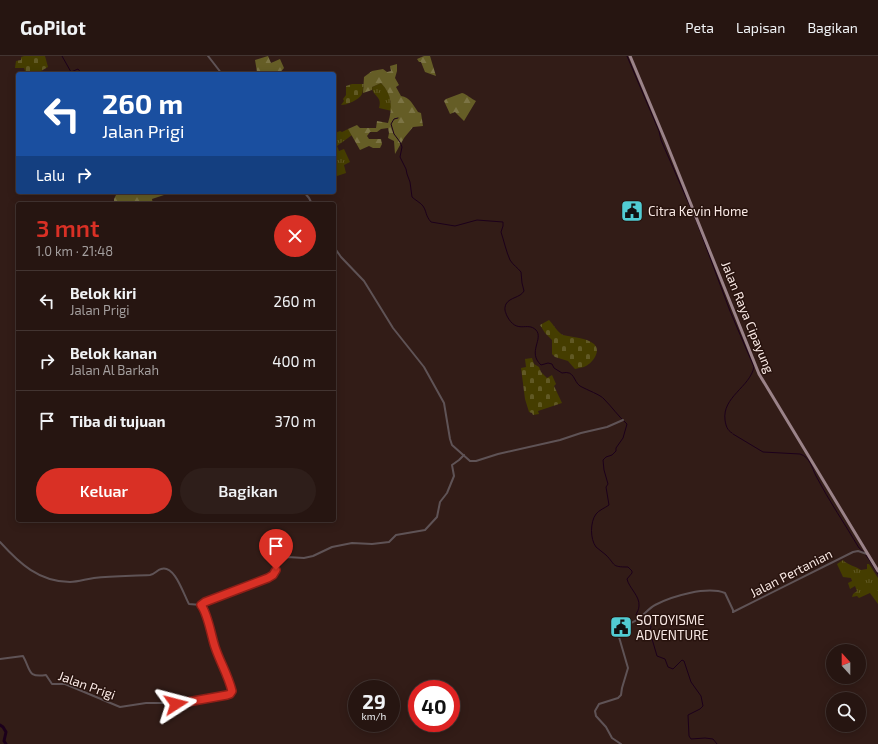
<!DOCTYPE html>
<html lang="id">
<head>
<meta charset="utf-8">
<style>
	body { margin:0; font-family:"Exo 2",sans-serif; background:#2e1e1a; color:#f1f3f6; height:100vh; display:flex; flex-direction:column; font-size:15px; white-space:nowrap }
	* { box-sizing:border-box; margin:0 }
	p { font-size:13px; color:#a49f9f }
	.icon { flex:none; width:22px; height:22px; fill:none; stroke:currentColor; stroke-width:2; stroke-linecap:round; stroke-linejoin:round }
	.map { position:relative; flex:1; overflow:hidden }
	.panel { position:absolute; left:16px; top:146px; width:320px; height:320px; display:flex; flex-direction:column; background:#261511; border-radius:4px; box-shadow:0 2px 10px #0003,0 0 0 1px #423431 }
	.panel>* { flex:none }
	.top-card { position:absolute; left:16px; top:16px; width:320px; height:122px; border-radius:4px; box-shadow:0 2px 10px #0003,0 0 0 1px #423431; background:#1a4fa0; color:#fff; overflow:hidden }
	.needle { width:26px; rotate:339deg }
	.buttons { position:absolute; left:826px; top:588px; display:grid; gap:8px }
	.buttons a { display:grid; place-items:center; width:40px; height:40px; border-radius:50%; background:#261511; box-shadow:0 2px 10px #0003,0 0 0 1px #423431; font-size:20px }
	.speed { position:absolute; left:348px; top:624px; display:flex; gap:8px; font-size:20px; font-weight:700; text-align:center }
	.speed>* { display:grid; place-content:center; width:52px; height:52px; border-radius:50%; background:#261511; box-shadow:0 2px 10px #0003,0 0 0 1px #423431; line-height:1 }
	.speed small { font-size:10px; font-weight:400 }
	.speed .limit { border:6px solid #d22; background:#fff; color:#111 }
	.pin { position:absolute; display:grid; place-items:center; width:34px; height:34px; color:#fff; margin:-41px -17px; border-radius:50% 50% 50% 0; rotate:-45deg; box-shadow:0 0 4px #0007 }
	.pin .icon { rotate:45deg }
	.me { position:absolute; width:44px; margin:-22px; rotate:81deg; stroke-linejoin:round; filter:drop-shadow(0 0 3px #0008) }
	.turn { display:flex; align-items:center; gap:14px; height:84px; padding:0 20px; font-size:18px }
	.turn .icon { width:52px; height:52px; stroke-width:2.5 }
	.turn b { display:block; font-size:28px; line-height:34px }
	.then { display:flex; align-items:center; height:38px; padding:0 20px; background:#0003; gap:8px; font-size:15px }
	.round { display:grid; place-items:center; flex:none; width:42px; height:42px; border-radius:21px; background:#2e1e1a }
	.overview { display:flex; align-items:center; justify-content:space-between; height:68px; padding:0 20px }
	h1 { font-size:24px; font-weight:600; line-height:30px; color:#d93025 }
	.action { display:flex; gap:8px; margin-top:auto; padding:8px 20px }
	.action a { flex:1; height:46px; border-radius:24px; background:#d93025; color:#fff; font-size:16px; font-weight:600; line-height:46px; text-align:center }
	.action a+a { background:#2e1e1a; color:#f1f3f6 }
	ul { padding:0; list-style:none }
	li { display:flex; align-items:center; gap:12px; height:60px; padding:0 20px; border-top:1px solid #423431 }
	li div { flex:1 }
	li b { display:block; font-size:15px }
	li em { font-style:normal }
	header { display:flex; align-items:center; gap:24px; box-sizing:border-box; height:56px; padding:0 20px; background:#261511; border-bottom:1px solid #423431 }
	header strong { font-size:19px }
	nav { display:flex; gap:22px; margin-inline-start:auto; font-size:14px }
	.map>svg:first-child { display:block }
	.grass { fill:url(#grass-tufts) }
	.forest { fill:url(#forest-firs) }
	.cemetery { fill:url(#cemetery-stones) }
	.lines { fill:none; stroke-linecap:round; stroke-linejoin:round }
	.stream { stroke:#1c001b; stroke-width:1 }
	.river { stroke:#1c001b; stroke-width:3 }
	.minor { stroke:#5f5356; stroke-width:2 }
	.major { stroke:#9b8389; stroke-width:3 }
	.route-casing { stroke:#8d1f18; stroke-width:10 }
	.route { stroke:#d93025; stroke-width:7 }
	.labels { text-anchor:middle; stroke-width:3; stroke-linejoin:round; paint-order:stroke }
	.poi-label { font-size:13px; fill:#f9e9e5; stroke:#28130e; text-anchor:start }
	.street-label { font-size:13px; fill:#f9e9e5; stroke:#28130e }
</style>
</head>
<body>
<header>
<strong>GoPilot</strong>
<nav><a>Peta</a><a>Lapisan</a><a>Bagikan</a></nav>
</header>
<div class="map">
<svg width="878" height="688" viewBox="0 0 878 688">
	<defs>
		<pattern id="grass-tufts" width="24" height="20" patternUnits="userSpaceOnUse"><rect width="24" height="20" fill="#453d00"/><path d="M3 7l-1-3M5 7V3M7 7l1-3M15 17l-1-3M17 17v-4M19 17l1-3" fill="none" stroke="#615925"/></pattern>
		<pattern id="forest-firs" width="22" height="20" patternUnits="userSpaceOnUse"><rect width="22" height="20" fill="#655d26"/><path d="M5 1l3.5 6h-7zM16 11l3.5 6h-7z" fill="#7c7445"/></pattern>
		<pattern id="cemetery-stones" width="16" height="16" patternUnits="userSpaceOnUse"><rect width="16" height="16" fill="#453d00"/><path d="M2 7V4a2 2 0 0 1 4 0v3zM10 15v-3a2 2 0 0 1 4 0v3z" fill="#615925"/></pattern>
	</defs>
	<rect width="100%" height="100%" fill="#321c17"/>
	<g class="grass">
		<path d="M381 27C391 37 390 43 392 55L379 52C383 40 372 40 372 31Z"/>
		<polygon points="348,73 352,79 337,90 339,95 344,93 350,106 344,109 346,117 334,121 334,75 335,77 340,75 342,76"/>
		<path d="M843 504C847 509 856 510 861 514L867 513V508H869L878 522V548L870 537 859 542 857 540 852 541 853 538 857 535 855 530 850 533 848 527 852 525 851 522 843 521 837 508Z"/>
	</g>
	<g class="forest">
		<path d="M268 0 271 7 280 3 284 12C277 22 259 18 248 18L257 16 255 4Z"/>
		<polygon points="424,0 430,0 436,20 425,16 421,6 419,6 417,3"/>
		<path d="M397 8V15L395 22 399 29 396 31 401 40C410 41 413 49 418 56L421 57 423 70 413 71 404 82 395 98 394 85 388 82 389 77 388 72 381 73 377 76H370L367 80 369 83H381L382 88 380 92H373L369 90 360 94 348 73 357 69 360 72H376L377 65 388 67C393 52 392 38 381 27L372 31V34L363 37 364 21 372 15 383 13 387 16 391 15 390 10Z"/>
		<path d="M462 37C467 38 471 43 476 45L464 65 455 56 450 58 444 45 446 43Z"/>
		<polygon points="128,136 173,136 152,143 153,148 114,148 114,143 117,137"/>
	</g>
	<g class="cemetery">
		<polygon points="24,0 45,0 48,11 41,15 42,18 26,18 24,12 15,12 16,5 21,4 21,1"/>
		<path d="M352 28H364C363 31 363 35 362 38 359 44 347 49 341 49L344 45 343 43 346 39V30Z"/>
		<path d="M549 264C554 269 557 276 563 279 572 281 587 282 594 288 602 295 592 308 584 311 581 312 578 312 575 313L568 305 555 301 552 298V284L545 277 540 269Z"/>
		<polygon points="532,302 534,308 539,311 541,316 547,322 552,319 556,328 554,330 562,347 538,355 539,358 533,359 532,357 529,356 525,343 521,312 526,311 525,303"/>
	</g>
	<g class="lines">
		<g class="stream">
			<polyline points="62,0 71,16 78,13 82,18"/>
			<path d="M627 0 659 75 661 84 696 164 730 255 754 311C750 331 722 341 725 364 726 370 727 374 732 377"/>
			<path d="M398 62 394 63 391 68 394 78 400 86 402 91 400 101 406 113 407 118 410 126 412 141C415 144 421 147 423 150 427 156 425 159 431 166L455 170 477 164 503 166V170L501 176C504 185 506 195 510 204 513 209 518 212 521 216L522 227 524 235C520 242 510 241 506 248 504 253 505 255 507 260 517 279 527 265 536 274 544 283 527 296 541 309L548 307 552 308 554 312 562 317C575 314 573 325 580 330 587 334 601 339 604 343 612 351 618 360 627 368L623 382 616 392V395L612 399 606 401 603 404 604 414 608 428 606 431 609 449C605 452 599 454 596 458 590 466 590 483 596 491 599 494 603 496 606 499 616 509 611 511 628 511L632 515V517L627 523C629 532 640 540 639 550 639 553 637 556 636 559L645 565 651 570 650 576 657 600 665 603 668 611 673 613 682 604 684 605 691 626 701 640 703 650 700 653 688 659 689 680 691 683 705 682 713 683 717 688"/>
			<path d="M733 378 763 396 800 398C810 401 812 412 816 420 829 445 845 468 859 492 864 494 875 513 878 518"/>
		</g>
		<polyline class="river" points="0,669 3,671 6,676 4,685 6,688"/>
		<g class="minor">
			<polyline points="208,0 222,18"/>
			<polyline points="304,136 309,142 312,148"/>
			<polyline points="334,191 341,201 364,225 393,272 424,311 444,347 450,383 452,389 470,405 476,405 498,398 560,384 581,377 607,371 623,364"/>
			<path d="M0 486C19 507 39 526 70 526 78 526 86 523 94 522 113 520 132 520 150 519 155 518 157 514 161 513 175 508 184 540 189 548L201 549"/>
			<path d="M201 549 205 546 271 521C277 515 278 506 287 501L304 502 313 500 332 491 352 487 372 488 389 486 396 479 425 474 437 461 440 446 447 437 454 420 452 409 459 404 464 399"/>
			<polyline points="733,556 853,496 858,495 867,498"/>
			<path d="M0 603 23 600C31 614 27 622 46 619L52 628H65L120 651 146 647H178L229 638 232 635C228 619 220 606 215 591 211 579 208 558 201 549"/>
			<path d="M621 688 612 682 606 671 596 660 595 655 599 648 618 642 621 639 622 632 628 612 619 581C622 567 629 570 638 563 644 559 649 552 655 549 672 540 707 530 725 537L733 554V556"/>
		</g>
		<polyline class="major" points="630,0 666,86 759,318 878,515"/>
	</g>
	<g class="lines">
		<g class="route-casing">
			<path id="route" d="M176 648 227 639 230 638 232 635C228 619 220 606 215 591 211 579 208 558 201 549L205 546 268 522 273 519 276 514"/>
		</g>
		<use href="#route" class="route"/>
	</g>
	<defs>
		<g id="civic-square" transform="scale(1.15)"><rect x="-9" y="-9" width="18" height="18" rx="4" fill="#51ccd3" stroke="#28130e"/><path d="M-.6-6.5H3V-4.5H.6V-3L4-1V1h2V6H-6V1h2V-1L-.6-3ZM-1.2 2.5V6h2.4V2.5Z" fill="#111"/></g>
	</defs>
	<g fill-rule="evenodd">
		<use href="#civic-square" x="632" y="155"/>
		<use href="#civic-square" x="621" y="571"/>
	</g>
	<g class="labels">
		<g class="poi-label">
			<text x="648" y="160">Citra Kevin Home</text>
			<text x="636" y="569">SOTOYISME<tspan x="636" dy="15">ADVENTURE</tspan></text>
		</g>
		<g class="street-label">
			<text transform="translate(748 261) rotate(68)" y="5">Jalan Raya Cipayung</text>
			<text transform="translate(791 517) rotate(-27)" y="5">Jalan Pertanian</text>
			<text transform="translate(87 629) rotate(20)" y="5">Jalan Prigi</text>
		</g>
	</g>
</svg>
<div class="buttons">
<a><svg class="needle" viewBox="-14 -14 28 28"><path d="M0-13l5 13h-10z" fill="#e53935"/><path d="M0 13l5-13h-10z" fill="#a49f9f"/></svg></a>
<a><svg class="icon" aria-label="search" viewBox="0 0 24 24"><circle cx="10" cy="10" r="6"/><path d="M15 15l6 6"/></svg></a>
</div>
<div class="speed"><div>29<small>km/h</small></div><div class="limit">40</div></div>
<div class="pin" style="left:276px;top:514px;background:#d93025"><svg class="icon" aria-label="arrive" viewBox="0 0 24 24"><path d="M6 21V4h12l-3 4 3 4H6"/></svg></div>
<svg class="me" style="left:176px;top:648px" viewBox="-20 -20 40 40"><path d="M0-17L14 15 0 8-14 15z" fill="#d93025" stroke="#fff" stroke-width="4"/></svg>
<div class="top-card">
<div class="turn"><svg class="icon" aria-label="left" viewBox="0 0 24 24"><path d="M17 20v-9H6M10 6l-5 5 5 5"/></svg><div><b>260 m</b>Jalan Prigi</div></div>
<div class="then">Lalu<svg class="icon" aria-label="right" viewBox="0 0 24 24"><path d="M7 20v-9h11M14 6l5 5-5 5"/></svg></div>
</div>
<section class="panel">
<div class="overview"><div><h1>3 mnt</h1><p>1.0 km · 21:48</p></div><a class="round" style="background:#d93025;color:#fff"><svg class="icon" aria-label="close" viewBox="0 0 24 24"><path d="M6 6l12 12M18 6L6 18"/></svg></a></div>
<ul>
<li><svg class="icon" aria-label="left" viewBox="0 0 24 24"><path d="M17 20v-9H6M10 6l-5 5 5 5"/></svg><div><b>Belok kiri</b><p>Jalan Prigi</p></div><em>260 m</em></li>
<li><svg class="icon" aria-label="right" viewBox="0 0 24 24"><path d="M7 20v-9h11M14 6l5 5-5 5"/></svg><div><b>Belok kanan</b><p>Jalan Al Barkah</p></div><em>400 m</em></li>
<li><svg class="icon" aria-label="arrive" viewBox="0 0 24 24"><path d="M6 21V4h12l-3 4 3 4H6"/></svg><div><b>Tiba di tujuan</b></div><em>370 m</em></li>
</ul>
<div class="action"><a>Keluar</a><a>Bagikan</a></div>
</section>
</div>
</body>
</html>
